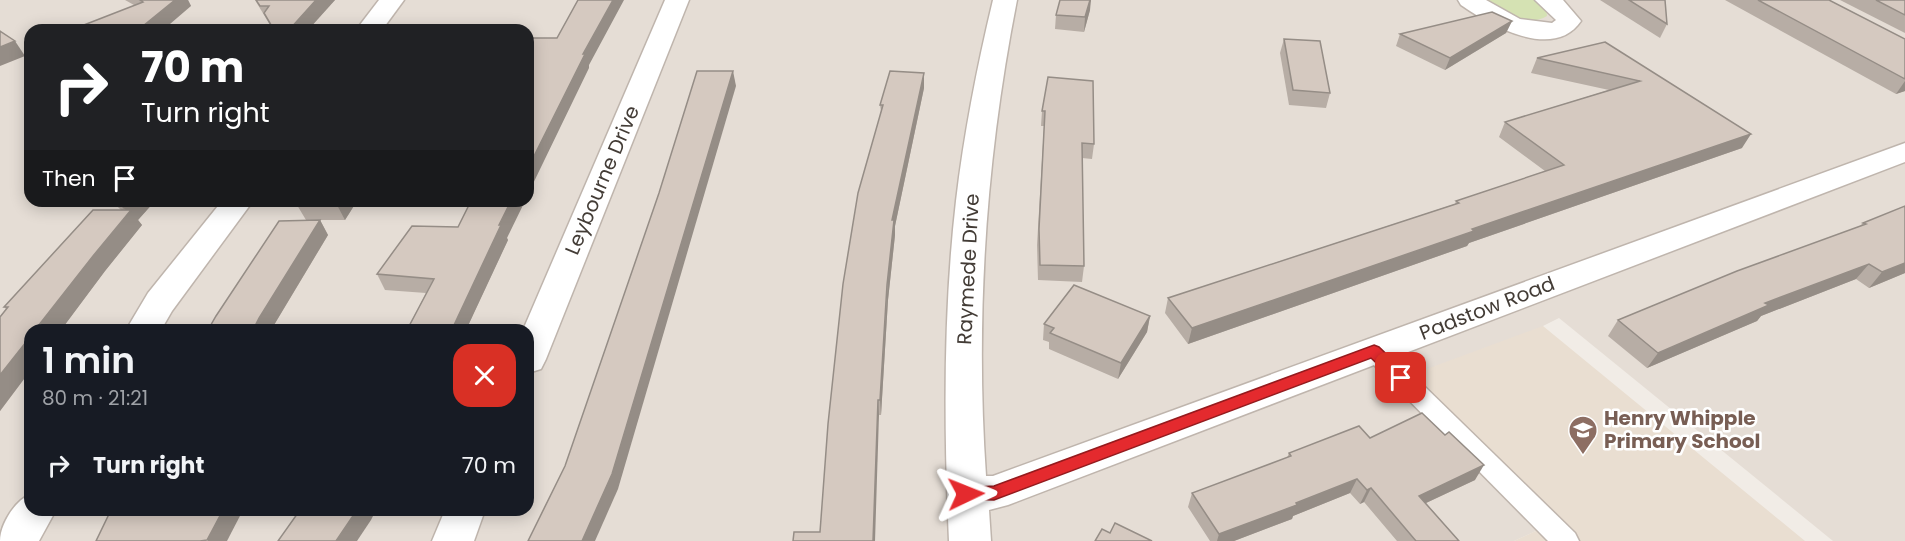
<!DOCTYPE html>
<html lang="en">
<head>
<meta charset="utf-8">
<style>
	body { margin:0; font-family:Poppins,sans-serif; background:#20242c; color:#f1f3f6; height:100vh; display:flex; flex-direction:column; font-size:22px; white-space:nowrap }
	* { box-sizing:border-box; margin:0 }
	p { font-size:20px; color:#9ea1a6 }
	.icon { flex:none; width:33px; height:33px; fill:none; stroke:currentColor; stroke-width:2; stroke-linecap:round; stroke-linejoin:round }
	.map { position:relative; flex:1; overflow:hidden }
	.sheet { position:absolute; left:24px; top:324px; width:510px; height:192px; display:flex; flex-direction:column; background:#171b24; border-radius:18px; box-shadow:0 3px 15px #0003 }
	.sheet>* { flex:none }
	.top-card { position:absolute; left:24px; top:24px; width:510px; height:183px; border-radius:18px; box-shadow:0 3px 15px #0003; background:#202124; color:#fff; overflow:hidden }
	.pin { position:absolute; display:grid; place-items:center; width:51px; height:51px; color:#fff; margin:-26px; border-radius:12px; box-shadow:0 3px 9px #0006 }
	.me { position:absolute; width:66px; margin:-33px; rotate:88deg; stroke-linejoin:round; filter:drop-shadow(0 0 4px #0008) }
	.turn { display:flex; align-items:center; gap:21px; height:126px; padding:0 18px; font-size:27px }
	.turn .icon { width:78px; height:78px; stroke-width:2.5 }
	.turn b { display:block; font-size:42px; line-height:51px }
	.then { display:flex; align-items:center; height:57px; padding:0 18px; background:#0003; gap:12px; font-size:22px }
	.round { display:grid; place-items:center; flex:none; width:63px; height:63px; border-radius:18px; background:#20242c }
	.overview { display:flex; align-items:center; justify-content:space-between; height:102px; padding:0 18px }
	h1 { font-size:36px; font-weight:600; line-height:45px }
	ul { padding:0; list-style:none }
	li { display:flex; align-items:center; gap:18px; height:78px; padding:0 18px }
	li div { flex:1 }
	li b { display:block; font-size:22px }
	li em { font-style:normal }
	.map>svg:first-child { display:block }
	.residential { fill:#e5ddd5; fill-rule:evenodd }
	.education { fill:#e9ded1 }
	.green { fill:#d5e2b3 }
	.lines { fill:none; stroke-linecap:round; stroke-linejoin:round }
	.service-casing { stroke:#bfb5ad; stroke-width:3 }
	.minor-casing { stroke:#bfb5ad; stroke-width:3 }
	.service { fill:#fff; fill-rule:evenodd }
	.minor { fill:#fff; fill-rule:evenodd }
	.wall { fill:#b7ada5 }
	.shaded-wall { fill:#958d86 }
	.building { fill:#d5c9c0; stroke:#958d86; stroke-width:1.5 }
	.route { fill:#e42a2e; stroke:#941b1e; stroke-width:1.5 }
	.labels { text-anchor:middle; stroke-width:5; stroke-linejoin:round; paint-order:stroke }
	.street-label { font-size:20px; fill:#433c36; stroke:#fff }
	.education-label { font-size:20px; font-weight:bold; fill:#785e54; stroke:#fff; text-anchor:start }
</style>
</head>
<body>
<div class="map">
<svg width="1905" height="541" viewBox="0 0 1905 541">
	<rect width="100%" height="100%" fill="#f1ece6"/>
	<path class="residential" d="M0 0H1905V541H1833L1559 318 1543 326 1540 529 1514 541H0ZM30 30H528V201H30ZM30 330H528V510H30Z"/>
	<polygon class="education" points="1543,326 1805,541 1514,541 1540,529 1389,383"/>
	<path class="green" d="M1482 0H1535L1546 8 1547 16C1526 29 1502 10 1482 0Z"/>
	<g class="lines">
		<g class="service-casing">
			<polygon id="service" points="1374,342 1382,345 1575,533 1579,541 1548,541 1366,357 1363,351 1366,345"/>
		</g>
		<g class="minor-casing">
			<g id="minor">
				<polygon points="379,0 404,0 382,30 356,30"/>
				<polygon points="665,0 689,0 546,359 541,369 528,373 528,330 523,330"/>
				<path d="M993 0H1017C986 157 975 316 986 476H993L1905 143V162L1008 505 989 510 991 541H949C944 428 943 314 956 201 964 133 977 67 993 0Z"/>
				<path d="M1458 0H1486L1520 19 1552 23 1556 20 1535 0H1563L1581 21C1554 61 1491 26 1461 5Z"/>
				<polygon points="222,201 253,201 172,311 161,330 126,330 148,293"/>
				<path d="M30 495V510H56L39 541H0C0 525 15 500 30 495Z"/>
				<polygon points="445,510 485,510 474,541 432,541"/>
			</g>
		</g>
		<use href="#service" class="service"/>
		<use href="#minor" class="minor"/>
	</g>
	<g class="wall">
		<polygon points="125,0 188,0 191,6 134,5"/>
		<polygon points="255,0 335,0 308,30 273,30"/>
		<polygon points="1600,0 1665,0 1667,24 1660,38"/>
		<polygon points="1725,0 1829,0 1905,39 1905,91 1896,94"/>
		<polygon points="1840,0 1905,0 1905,33"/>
		<polygon points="1090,10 1084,32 1055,29 1056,15"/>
		<polygon points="1512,21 1506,33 1445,70 1396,46 1400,34"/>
		<polygon points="1284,39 1330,93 1326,108 1289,105 1280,53"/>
		<polygon points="1605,42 1742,148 1469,243 1467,246 1188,344 1165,313 1168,298 1455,204 1456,201 1545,171 1499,137 1505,122 1609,90 1531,73 1537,58"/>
		<polygon points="1048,77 1094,144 1092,159 1082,158 1084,266 1082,282 1038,280 1037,245 1044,126 1041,126 1042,111"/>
		<polygon points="924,88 895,226 895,235 888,300 881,415 879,415 820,532 881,111 880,105"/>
		<polygon points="112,201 155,201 138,220 142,225 105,271 61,330 30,330 30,371 0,411 0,317 6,309 4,307 121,210"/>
		<polygon points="357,201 345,220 320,220 328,235 271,330 208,330 306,220 297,205"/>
		<polygon points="1905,206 1905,273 1869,288 1856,279 1761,316 1757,321 1647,368 1608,336 1618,320 1860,226 1863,223"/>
		<polygon points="458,227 507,238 508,240 466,330 407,330 426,293 385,290 377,274"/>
		<polygon points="1150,316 1147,332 1118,379 1049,349 1049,342 1043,340 1044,324"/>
		<polygon points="1370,438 1475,480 1426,503 1459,541 1397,541 1364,502 1360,504 1350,493 1293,516 1292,519 1234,541 1210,541 1188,507 1192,493 1287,458 1289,453"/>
	</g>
	<g class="shaded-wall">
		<polygon points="175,0 188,0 191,6 163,30 138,30"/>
		<polygon points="316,0 335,0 308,30 289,30"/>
		<polygon points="613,0 624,0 589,65 589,68 528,194 528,168 583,54"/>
		<polygon points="1090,0 1091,0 1090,10 1084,32 1085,17"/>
		<polygon points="1512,21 1506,33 1445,70 1450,58"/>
		<polygon points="15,41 25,56 0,66 0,47"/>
		<polygon points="733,71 736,86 618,489 595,541 582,541"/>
		<polygon points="924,73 924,88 895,226 895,235 888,300 881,415 880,400 892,220"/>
		<polygon points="1905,81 1905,91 1896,94"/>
		<polygon points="1751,134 1742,148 1469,243 1467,246 1188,344 1192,328 1472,229"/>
		<polygon points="130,201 155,201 138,220 142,225 105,271 61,330 35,330 93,256 128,213 124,208"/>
		<polygon points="339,201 357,201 345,220 337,205"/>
		<polygon points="511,201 525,201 507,238 508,240 466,330 457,330 454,325 499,225"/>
		<polygon points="320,220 328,235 271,330 253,330 259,318"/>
		<polygon points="1905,263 1905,273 1869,288 1882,272"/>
		<polygon points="1869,264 1856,279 1761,316 1757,321 1647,368 1658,353 1765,303"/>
		<polygon points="1150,316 1147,332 1118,379 1121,363"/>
		<polygon points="30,337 30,371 0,411 0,375"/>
		<polygon points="878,400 879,415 875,541 873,541"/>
		<polygon points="1484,465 1475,480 1411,510 1419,496"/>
		<polygon points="1357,479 1350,493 1293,516 1292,519 1234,541 1217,541 1219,534"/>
		<polygon points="1371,488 1364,502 1360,504 1367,490"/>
		<polygon points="223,510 240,510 242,512 227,541 208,541 207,540"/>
		<polygon points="357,510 376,510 371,520 357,541 336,541"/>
	</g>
	<g class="building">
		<polygon points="140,0 175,0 138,30 71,30 143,2"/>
		<polygon points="256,0 316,0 289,30 274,30 264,13 269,6 260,6"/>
		<polygon points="578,0 613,0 583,54 585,54 528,168 528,38 557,38"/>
		<polygon points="1060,0 1090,0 1085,17 1056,15"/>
		<polygon points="1629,0 1665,0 1667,24"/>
		<polygon points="1758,0 1829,0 1905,39 1905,79"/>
		<polygon points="1876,0 1905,0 1905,15"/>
		<polygon points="1492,12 1512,21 1450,58 1400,34"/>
		<polygon points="0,31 15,41 0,47"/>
		<polygon points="1284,39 1320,41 1330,93 1293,90"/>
		<polygon points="1605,42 1751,134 1472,229 1474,231 1192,328 1168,298 1459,203 1456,201 1564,165 1505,122 1640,81 1537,58"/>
		<polygon points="697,71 733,71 612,474 582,541 528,541 565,466 659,193"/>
		<polygon points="890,71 924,73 892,220 894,220 887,285 880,400 878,400 873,541 793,541 794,532 820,532 828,424 843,284 858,193 883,105 880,105"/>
		<polygon points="1048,77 1093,81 1094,144 1082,143 1084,266 1040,265 1039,229 1045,111 1042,111"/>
		<polygon points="117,201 130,201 124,208"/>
		<polygon points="300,201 339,201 337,205 297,205"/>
		<polygon points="471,201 511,201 499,225 501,225 454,325 452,325 449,330 407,330 434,279 377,274 412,226 458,227"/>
		<polygon points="1905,206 1905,263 1882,272 1869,264 1765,303 1769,305 1658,353 1618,320 1737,271 1866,224 1863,223"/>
		<polygon points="93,210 131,210 93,256 35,330 30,330 30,337 0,375 0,317 8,307 4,307"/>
		<polygon points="320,220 259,318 253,330 208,330 216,316 279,221"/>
		<polygon points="1074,285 1150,316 1121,363 1050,333 1054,328 1044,324"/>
		<polygon points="1422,413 1445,435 1449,432 1484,465 1419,496 1459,541 1416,541 1371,488 1367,490 1357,479 1296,503 1297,505 1219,534 1192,493 1291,456 1289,453 1359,426 1370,438"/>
		<polygon points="111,510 223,510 207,540 200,541 96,541"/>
		<polygon points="300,510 357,510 336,541 278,541"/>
		<polygon points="1115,523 1152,541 1095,541 1102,529 1110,533"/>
	</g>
	<polygon class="route" points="1374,345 1379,347 1407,374 1409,378 1407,382 1396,382 1371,358 994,500 961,499 958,494 961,488 994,486"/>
	<defs>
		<g id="school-pin" transform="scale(1.5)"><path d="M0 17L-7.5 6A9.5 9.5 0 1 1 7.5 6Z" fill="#8d6e63" stroke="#fff"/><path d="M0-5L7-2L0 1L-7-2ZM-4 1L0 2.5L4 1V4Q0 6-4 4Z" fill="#fff"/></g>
	</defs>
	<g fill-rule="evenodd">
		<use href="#school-pin" x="1583" y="430"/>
	</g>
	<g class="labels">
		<g class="street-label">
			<text transform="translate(602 180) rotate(-67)" y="7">Leybourne Drive</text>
			<text transform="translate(968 269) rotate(-87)" y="7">Raymede Drive</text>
			<text transform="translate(1487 308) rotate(-21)" y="7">Padstow Road</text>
		</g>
		<g class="education-label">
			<text x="1604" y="425">Henry Whipple<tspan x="1604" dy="23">Primary School</tspan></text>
		</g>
	</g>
</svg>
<div class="pin" style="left:1401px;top:378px;background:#d93025"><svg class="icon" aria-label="arrive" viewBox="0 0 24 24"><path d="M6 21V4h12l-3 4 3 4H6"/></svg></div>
<svg class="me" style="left:966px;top:494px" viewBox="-20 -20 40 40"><path d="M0-17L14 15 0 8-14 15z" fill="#e42a2e" stroke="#fff" stroke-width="4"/></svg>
<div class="top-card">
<div class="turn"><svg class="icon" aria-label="right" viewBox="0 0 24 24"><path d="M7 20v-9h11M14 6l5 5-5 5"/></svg><div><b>70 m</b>Turn right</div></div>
<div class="then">Then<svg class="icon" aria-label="arrive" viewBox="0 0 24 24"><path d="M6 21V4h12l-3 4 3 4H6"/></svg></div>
</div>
<section class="sheet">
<div class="overview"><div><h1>1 min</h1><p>80 m · 21:21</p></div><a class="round" style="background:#d93025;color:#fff"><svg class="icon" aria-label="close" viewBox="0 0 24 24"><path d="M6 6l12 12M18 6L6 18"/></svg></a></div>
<ul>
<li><svg class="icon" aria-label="right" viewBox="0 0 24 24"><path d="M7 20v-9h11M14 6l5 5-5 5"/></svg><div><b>Turn right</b></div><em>70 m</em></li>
</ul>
</section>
</div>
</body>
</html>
